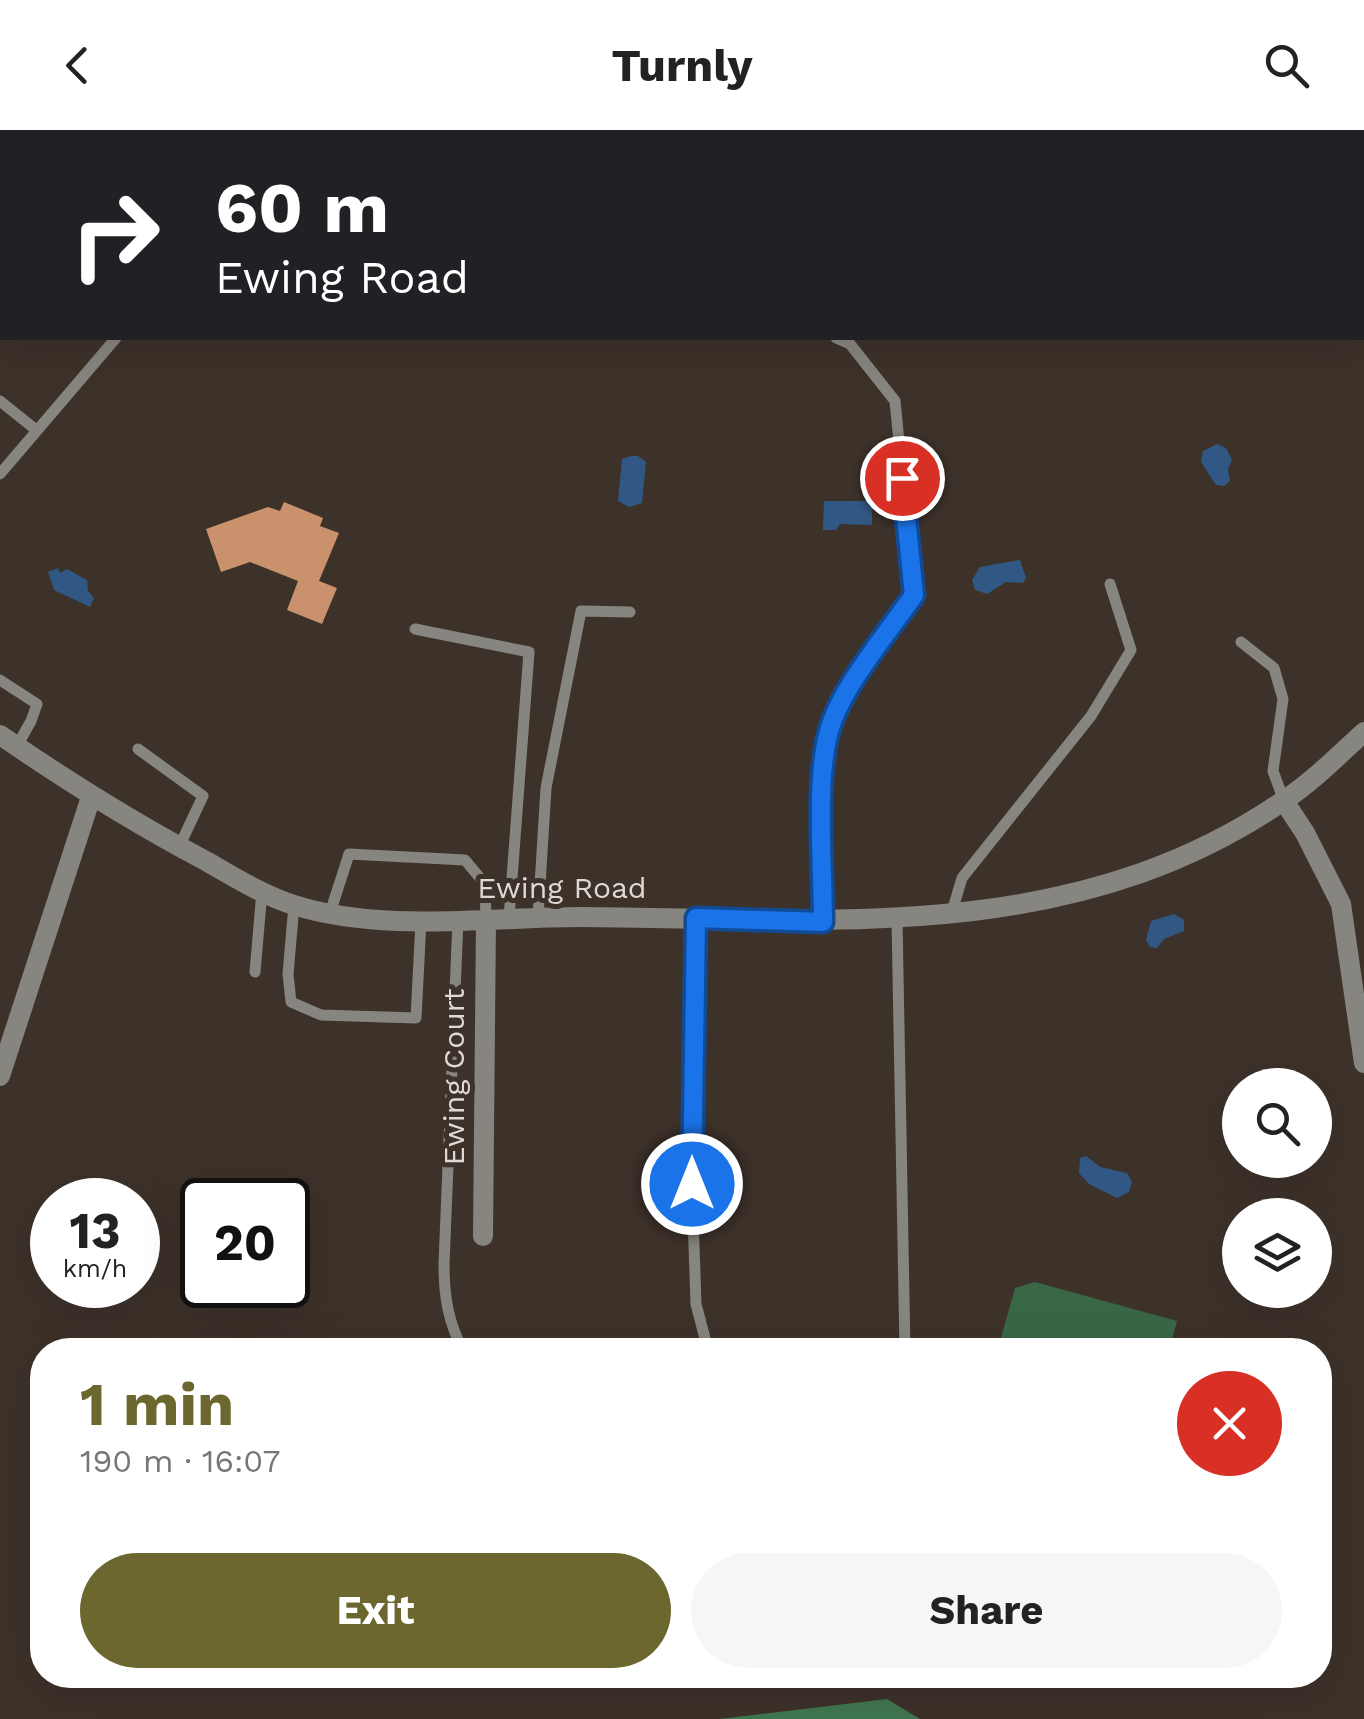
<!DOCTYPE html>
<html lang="en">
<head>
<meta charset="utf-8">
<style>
	body { margin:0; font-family:"Work Sans",sans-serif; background:#f6f6f6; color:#222; height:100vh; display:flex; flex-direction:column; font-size:38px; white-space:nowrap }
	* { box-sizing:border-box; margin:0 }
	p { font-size:32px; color:#767676 }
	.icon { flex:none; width:55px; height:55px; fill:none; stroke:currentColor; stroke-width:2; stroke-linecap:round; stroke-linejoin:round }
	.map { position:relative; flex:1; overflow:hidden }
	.sheet { position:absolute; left:30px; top:1208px; width:1302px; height:350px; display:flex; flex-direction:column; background:#fff; border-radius:40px; box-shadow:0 10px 40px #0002 }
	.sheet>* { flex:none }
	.guide { position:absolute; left:0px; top:0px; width:1365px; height:210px; box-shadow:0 10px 40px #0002; background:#202124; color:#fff; overflow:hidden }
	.controls { position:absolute; left:1222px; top:938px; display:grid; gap:20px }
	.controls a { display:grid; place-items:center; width:110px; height:110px; border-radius:50%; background:#fff; box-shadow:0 10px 40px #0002; font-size:50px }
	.speed { position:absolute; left:30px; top:1048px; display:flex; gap:20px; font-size:50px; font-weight:700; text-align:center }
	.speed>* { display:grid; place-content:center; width:130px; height:130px; border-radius:50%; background:#fff; box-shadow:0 10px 40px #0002; line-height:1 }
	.speed small { font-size:25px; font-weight:400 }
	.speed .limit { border:5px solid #111; border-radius:15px; background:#fff; color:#111 }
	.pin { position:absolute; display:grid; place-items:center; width:85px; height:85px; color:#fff; margin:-42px; border:5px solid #fff; border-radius:50%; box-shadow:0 2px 10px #0007 }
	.me { position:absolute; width:110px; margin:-55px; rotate:0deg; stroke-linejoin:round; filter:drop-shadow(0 0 8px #0008) }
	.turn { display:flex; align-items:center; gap:35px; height:210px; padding:0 50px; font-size:45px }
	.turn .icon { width:130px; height:130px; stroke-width:2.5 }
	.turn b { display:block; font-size:70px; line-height:85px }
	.round { display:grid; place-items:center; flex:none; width:105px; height:105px; border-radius:52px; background:#f6f6f6 }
	.head { display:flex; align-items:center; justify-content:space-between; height:170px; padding:0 50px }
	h1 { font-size:60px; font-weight:700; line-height:75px; color:#6c672e }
	.action { display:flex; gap:20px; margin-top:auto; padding:20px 50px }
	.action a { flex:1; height:115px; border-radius:60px; background:#6c672e; color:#fff; font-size:40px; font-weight:700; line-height:115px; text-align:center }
	.action a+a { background:#f6f6f6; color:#222 }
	header { display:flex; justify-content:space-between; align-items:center; height:130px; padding:0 50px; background:#fff; font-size:45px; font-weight:700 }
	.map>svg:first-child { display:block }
	.green { fill:#396746 }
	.forest { fill:#407750 }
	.water { fill:#315884 }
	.building { fill:#ca926c }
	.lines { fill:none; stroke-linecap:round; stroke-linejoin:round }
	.lane { stroke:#87857f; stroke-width:11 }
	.street { stroke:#87857f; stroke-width:20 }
	.route-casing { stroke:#114b97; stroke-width:25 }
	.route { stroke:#1a73e8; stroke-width:18 }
	.labels { text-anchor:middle; stroke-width:10; stroke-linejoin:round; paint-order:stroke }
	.street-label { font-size:30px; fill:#dfd8d3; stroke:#3d322a }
</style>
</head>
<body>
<header><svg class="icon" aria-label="back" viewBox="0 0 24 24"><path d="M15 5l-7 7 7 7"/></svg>Turnly<svg class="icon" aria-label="search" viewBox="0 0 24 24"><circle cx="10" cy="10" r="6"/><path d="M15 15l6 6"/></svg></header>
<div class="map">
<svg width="1364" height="1589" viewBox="0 0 1364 1589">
	<rect width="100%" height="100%" fill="#3d322a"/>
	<polygon class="green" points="1035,1152 1177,1191 1169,1220 1006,1220 1000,1211 1015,1158"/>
	<polygon class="forest" points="887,1569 920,1589 719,1589"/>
	<g class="water">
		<polygon points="1217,314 1226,318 1232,330 1228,339 1230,351 1224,356 1216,355 1201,332 1203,321"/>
		<polygon points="631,326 638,326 646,332 642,373 629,377 618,371 622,329"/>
		<polygon points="824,371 872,371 872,395 840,394 836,400 823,400"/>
		<polygon points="1020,430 1026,448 1023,453 1006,452 987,464 975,460 972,450 980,437"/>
		<polygon points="58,438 60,443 67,439 87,450 88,461 94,468 90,477 54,460 48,442"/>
		<polygon points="1174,784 1184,790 1184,801 1164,809 1157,818 1150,817 1146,810 1151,791"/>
		<polygon points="1086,1026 1100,1037 1127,1043 1132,1052 1129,1062 1117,1068 1089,1054 1079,1043 1080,1028"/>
	</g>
	<polygon class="building" points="284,372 323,388 320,396 339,403 319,451 337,458 322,494 287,480 298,451 250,432 221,442 206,399 268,377 280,381"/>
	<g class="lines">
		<g class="lane">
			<polyline points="269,2 271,0"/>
			<polyline points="0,271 35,299"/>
			<polyline points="0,344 116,208"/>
			<polyline points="415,499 529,522 509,788"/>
			<polyline points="1241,512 1274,538 1283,569 1273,641 1284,671"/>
			<polyline points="0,550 37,574 31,591 17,616"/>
			<polyline points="138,619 203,666 179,717"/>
			<polyline points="294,775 288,844 291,872 321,885 416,888 421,791"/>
			<polyline points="330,783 349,724 465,730 485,754 486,789"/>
			<polyline points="951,785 962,748 1091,586 1131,520 1110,454"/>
			<polyline points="538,787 546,658 581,481 630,482"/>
			<polyline points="697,788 691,1026 696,1174 708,1220"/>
			<path d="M458 789 444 1134C444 1166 448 1192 463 1220"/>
			<polyline points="897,790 905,1220"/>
			<path d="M823 792C823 739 815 651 829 601 841 558 888 502 914 465L895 271 850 214 836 208"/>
			<polyline points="255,842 262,761"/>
		</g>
		<g class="street">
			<polyline points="1158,2 1159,0"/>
			<polyline points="1362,89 1364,87"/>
			<polyline points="1362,132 1364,130"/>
			<path d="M0 605C67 651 134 693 206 731 234 747 263 765 294 775 382 803 489 787 580 787 823 788 1070 817 1283 671 1312 652 1338 626 1364 602"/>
			<polyline points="1284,671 1305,703 1341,774 1364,933"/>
			<polyline points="0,946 91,667"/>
			<polyline points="483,1106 486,789"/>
		</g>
	</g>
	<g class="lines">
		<g class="route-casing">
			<path id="route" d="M692 1054 696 788 823 792C823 738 815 651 829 601 841 558 888 502 914 465L902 348"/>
		</g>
		<use href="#route" class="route"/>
	</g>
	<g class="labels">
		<g class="street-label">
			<text x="562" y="768">Ewing Road</text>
			<text transform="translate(454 947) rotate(-90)" y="10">Ewing Court</text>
		</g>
	</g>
</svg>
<div class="controls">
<a><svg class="icon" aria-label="search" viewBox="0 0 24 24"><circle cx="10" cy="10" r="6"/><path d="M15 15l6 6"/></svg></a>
<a><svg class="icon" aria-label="layers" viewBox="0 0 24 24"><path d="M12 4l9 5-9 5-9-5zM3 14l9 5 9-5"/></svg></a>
</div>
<div class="speed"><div>13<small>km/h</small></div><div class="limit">20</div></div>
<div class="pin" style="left:902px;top:348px;background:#d93025"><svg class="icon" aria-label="arrive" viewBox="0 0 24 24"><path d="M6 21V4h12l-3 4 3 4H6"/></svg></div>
<svg class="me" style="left:692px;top:1054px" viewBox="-20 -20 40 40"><circle r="17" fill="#1a73e8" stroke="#fff" stroke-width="3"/><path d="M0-11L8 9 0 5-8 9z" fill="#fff"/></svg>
<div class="guide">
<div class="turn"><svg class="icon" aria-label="right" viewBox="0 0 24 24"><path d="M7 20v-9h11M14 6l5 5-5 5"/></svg><div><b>60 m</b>Ewing Road</div></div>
</div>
<section class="sheet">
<div class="head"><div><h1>1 min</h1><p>190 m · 16:07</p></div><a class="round" style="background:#d93025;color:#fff"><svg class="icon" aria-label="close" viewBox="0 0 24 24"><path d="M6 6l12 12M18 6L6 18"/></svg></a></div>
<div class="action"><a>Exit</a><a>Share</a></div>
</section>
</div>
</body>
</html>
